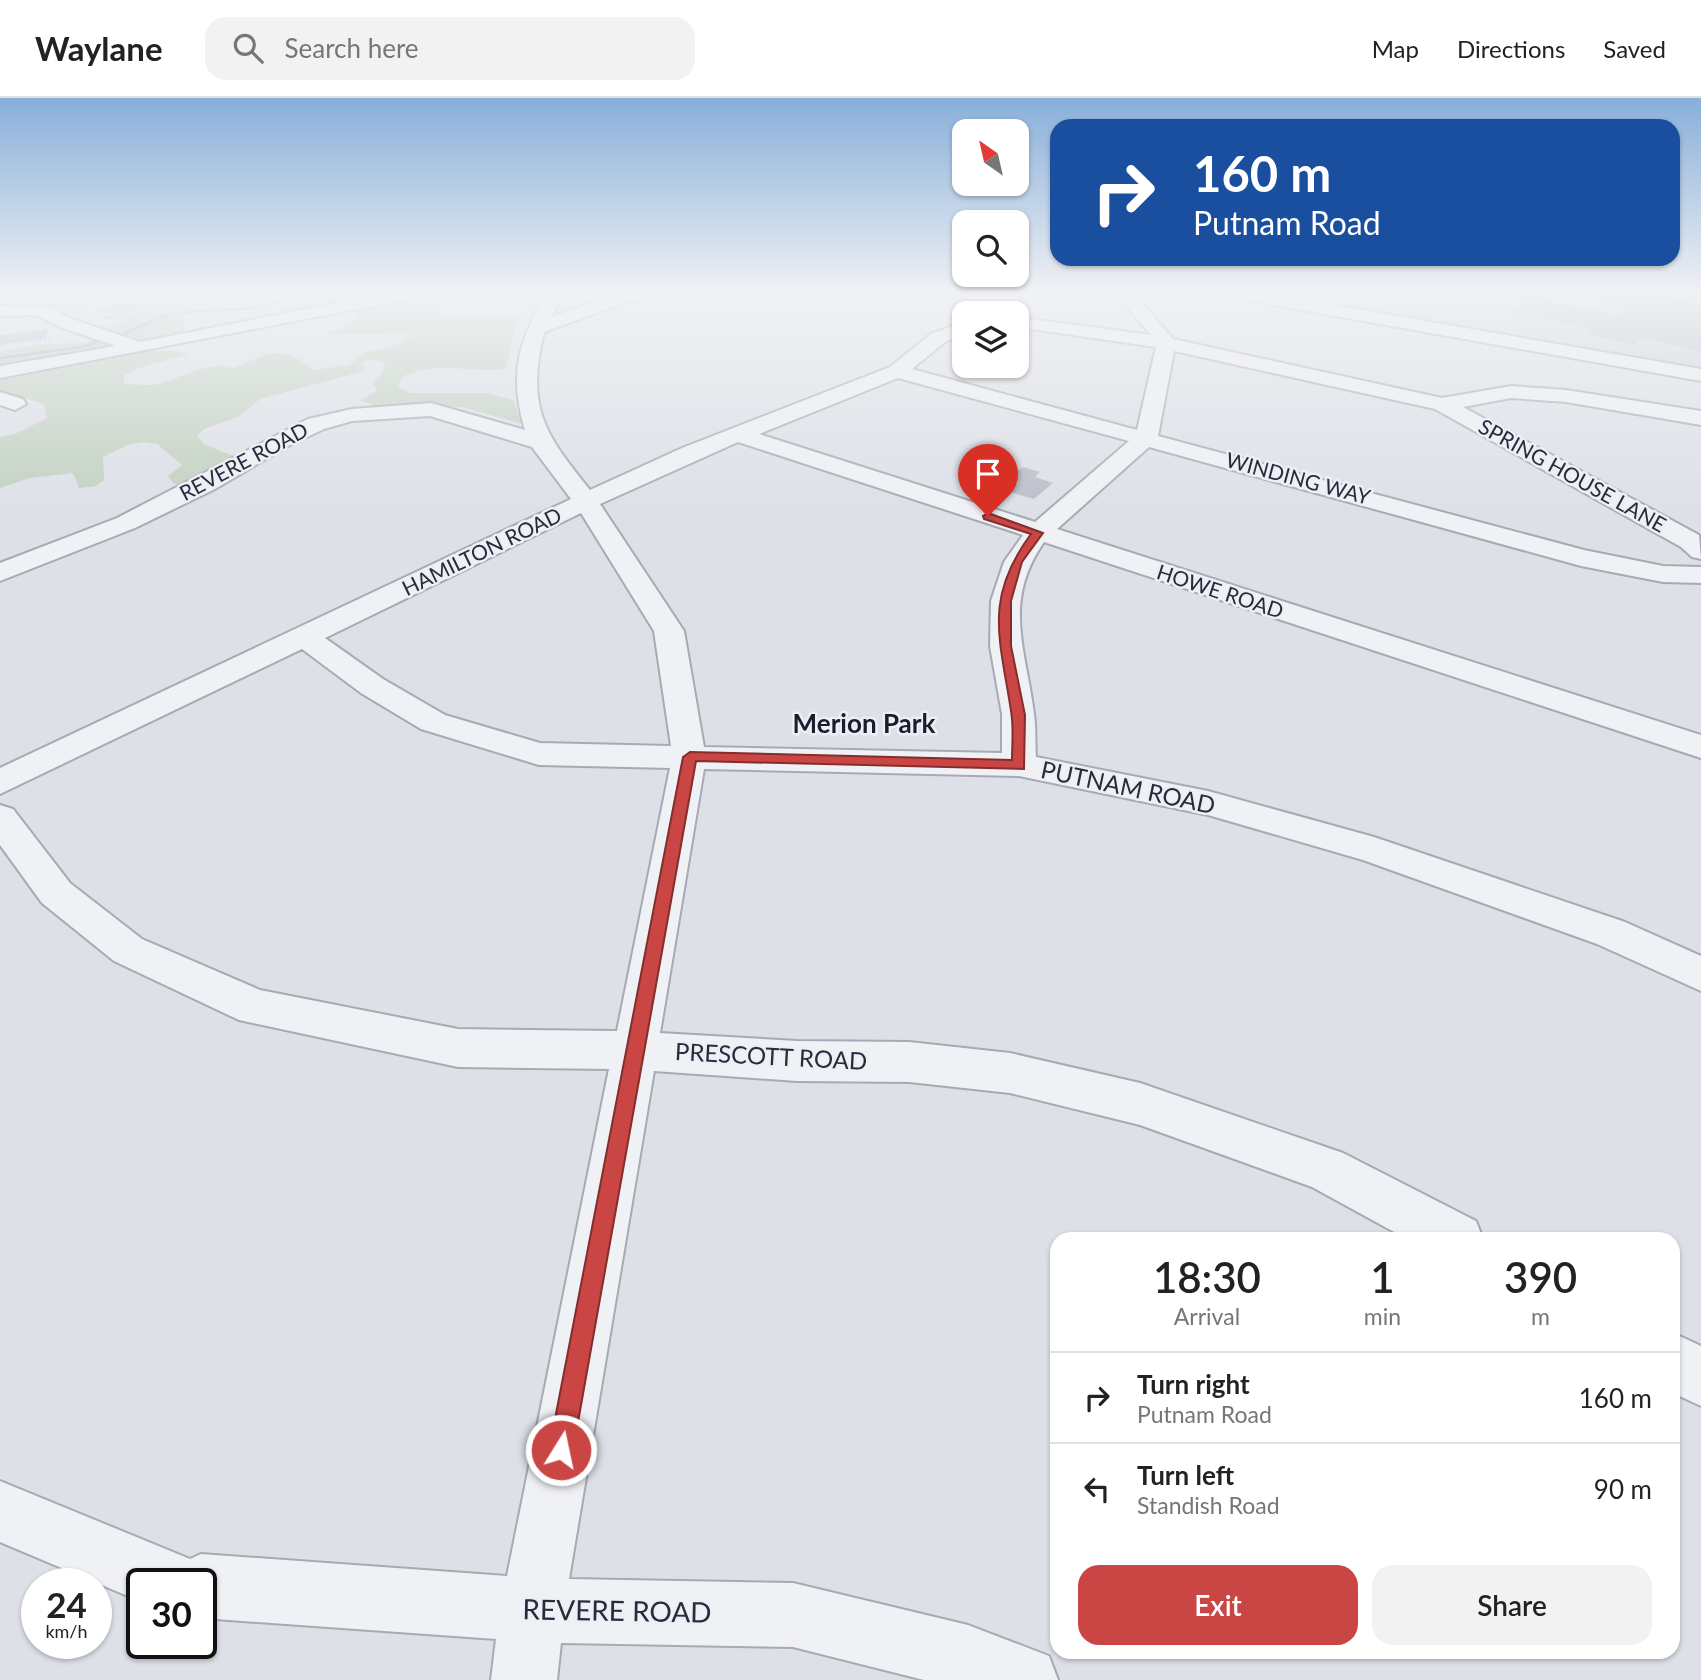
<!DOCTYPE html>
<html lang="en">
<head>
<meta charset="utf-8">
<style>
	body { margin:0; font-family:Lato,sans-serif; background:#f2f2f2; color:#222; height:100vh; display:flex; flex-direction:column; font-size:26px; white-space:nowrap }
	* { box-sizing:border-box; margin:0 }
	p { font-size:23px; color:#767676 }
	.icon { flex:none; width:38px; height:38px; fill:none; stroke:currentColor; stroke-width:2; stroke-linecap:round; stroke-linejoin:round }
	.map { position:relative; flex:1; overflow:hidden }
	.sheet { position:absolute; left:1050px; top:1134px; width:630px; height:427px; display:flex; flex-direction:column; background:#fff; border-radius:21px; box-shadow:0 2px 5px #0004 }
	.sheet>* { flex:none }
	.hud { position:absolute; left:1050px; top:21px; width:630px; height:147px; border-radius:21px; box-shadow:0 2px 5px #0004; background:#1a4fa0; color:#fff; overflow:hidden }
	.needle { width:46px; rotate:326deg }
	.tools { position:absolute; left:952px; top:21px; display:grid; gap:14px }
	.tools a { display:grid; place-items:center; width:77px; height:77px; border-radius:14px; background:#fff; box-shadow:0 2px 5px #0004; font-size:35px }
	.speed { position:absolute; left:21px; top:1470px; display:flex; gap:14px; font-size:35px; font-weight:700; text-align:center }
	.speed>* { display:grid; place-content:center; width:91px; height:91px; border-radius:50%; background:#fff; box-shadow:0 2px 5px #0004; line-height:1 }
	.speed small { font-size:18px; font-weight:400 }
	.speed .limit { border:4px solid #111; border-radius:10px; background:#fff; color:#111 }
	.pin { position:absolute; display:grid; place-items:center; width:60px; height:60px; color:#fff; margin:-72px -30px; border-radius:50% 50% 50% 0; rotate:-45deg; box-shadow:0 0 7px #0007 }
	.pin .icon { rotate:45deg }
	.me { position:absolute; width:77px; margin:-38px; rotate:10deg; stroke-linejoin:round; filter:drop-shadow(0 0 5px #0008) }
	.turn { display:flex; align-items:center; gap:24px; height:147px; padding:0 28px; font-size:32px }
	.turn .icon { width:91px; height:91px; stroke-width:2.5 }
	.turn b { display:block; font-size:49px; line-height:60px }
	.eta { display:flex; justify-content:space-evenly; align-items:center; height:119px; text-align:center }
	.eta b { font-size:42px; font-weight:600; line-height:49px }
	.cta { display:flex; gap:14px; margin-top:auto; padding:14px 28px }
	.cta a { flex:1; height:80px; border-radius:21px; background:#c94645; color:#fff; font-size:28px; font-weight:600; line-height:80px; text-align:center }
	.cta a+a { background:#f2f2f2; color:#222 }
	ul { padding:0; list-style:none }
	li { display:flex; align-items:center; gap:21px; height:91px; padding:0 28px; border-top:2px solid #e0e0e0 }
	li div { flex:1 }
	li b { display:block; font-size:26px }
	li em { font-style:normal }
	header { display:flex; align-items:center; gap:42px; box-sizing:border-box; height:98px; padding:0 35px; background:#fff; border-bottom:2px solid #e0e0e0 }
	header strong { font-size:33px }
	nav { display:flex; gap:38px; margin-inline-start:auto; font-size:24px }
	.search { width:490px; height:63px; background:#f2f2f2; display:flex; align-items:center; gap:18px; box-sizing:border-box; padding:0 24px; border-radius:21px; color:#767676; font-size:26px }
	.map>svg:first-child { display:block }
	.built { fill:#d0d2dc }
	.green { fill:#c1d0bf }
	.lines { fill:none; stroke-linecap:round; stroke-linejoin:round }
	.stream { fill:#99a8c6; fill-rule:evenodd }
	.building { fill:#bbbec9 }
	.minor-casing { stroke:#a6aab4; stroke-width:4 }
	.path { stroke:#bcbec5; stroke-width:2.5; stroke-dasharray:2.5 2.5; stroke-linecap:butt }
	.minor { fill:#f0f1f5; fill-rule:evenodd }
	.route { fill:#c94645; stroke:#832e2d; stroke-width:2 }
	.labels { text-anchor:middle; stroke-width:5; stroke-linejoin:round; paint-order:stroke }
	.far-street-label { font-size:21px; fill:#272c3d; stroke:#edeff5 }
	.street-label { font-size:24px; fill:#272c3d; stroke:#edeff5 }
	.neighbourhood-label { font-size:26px; font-weight:bold; fill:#1a1d2e; stroke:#edeff5 }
	.near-street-label { font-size:28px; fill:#272c3d; stroke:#edeff5 }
</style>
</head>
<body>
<header>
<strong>Waylane</strong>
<div class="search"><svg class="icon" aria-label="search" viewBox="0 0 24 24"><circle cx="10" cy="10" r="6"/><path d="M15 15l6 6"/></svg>Search here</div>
<nav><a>Map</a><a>Directions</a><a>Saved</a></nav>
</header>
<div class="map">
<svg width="1701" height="1582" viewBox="0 0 1701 1582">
	<rect width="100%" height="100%" fill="#dde0e7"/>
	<polygon class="built" points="1305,193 1701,193 1701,273 1294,200"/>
	<g class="green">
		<path d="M70 193H180L178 212 183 218 184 235 144 244 96 232 124 224 123 220 150 208 144 202 98 201C86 212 81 217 63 215L66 210 48 207 0 209V198H43Z"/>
		<polygon points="299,193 398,193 301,211 286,197"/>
		<path d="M449 193H538L536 198C501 200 476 192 441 205V217L466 221 518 217 506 271C468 275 441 263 403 278L398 288 410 295H487L513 302 522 326 462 309 374 307 361 303 377 292 372 285 380 278 385 264 371 261 362 264 365 271 360 274 260 301 238 319 204 331 197 338 204 346 238 360 194 386H174L168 378 182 367 157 346 144 344 127 347 103 359 104 382 96 388 79 390 73 375 30 380 0 390V339L15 336 47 320 44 306 0 292V276C32 272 169 242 188 257L147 267 124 277V286C135 286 147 288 157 286 178 282 212 261 232 270 268 257 281 244 313 272L349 267 364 255 397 247 411 240 405 235 324 237 353 224 359 216 337 213Z"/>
		<polygon points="92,240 101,241 117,253 0,271 0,254 38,246 86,245"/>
	</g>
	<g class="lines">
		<polygon class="stream" points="332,193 340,193 244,212 172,216 125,237 83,250 0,261 0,259 80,248 121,235 171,214 244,210"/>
	</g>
	<g class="building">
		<polygon points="249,193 248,198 196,205 199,197"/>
		<polygon points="1608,193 1639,193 1701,206 1701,253 1642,240 1635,247 1589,237 1594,232 1512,213 1525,203 1516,202 1523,197 1617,217 1626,209 1596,203"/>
		<polygon points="115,204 146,208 115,222 101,220 114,215 96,213"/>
		<polygon points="48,231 46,240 0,247 0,237"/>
		<polygon points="1023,369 1040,374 1035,379 1053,385 1034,401 1010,394 1018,384 1014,382 1019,378 1013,377"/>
	</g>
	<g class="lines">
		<g class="minor-casing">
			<g id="minor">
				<polygon points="396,193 434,193 425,198 0,280 0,268 116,248 60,229 36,217 0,218 0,208 45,207 72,221 140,244"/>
				<path d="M547 193H565L551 219 624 194 736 193 727 198 659 199 627 204 544 234C526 310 544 335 590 392L682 350 890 269 931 236 964 224V236L945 244 912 271 1137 332 1156 249 1017 229V219L1151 237 1113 193H1132L1173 241 1442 300 1511 288 1566 292 1701 313V327L1566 304 1511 300 1463 309 1699 437 1701 461 1692 459 1681 449 1435 311 1174 253 1158 338 1584 452 1663 468 1701 469V485L1663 484 1581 468 1149 349 1057 431 1701 637V660L1044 444C1002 504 1026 551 1034 616 1036 630 1035 645 1036 659L1208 693 1374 739 1625 824 1701 858V893L1597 846 1363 762 1208 717 1019 678 704 671 660 935 797 943 909 944 1010 955 1140 985 1343 1055 1476 1123 1483 1141H1407L1312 1089 1140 1027 1010 995 909 984 797 983 654 973 569 1481 793 1485 968 1527 1049 1558 1058 1582H924L793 1549 561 1545 557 1582H491L496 1541 201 1520V1486H142V1504L0 1444V1383L190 1461 201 1456 507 1478 609 971 458 969 239 922 114 863 42 805 0 747V707L13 711 70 785 142 841 260 892 458 931 617 933 670 670 539 667 421 631 361 595 302 551 0 696V670L571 401 532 349 430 318 352 323 324 331 288 348 215 391 135 430 0 483V465L117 420 308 321 352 311 431 305 525 332C508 276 519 243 547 193ZM898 280 1129 343 1035 424 759 336ZM738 344 1023 437 1004 464 991 503 990 548 1002 616V655L704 649 684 533 600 406ZM581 415 654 533 671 648 540 645 445 617 383 581 325 540Z"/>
				<polygon points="1214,193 1253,193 1701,271 1701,283 1223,198"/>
				<polygon points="1679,193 1701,193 1701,203"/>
				<polygon points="0,294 23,301 26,306 15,312 0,307"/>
				<polygon points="1673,1235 1701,1248 1701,1308 1673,1295"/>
			</g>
		</g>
		<g class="path">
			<polyline points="1463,193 1502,203"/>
			<polyline points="228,201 272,193"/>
			<polyline points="19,244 51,240"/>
		</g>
		<use href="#minor" class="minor"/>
	</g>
	<linearGradient id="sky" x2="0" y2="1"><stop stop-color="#88afda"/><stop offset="0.47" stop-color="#f0f1f4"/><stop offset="1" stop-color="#f0f1f4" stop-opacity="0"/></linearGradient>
	<rect width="1701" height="414" fill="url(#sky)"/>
	<path class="route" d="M988 415 1043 435 1022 464 1011 503V548L1025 617 1024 671 696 663 573 1352 570 1361 561 1364 552 1361 549 1352 683 659 690 654 1012 662C1012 646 1014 629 1011 613 1000 540 983 501 1031 436L984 421 983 418Z"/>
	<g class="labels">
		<g class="far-street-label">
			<text transform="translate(244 364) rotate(-28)" y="7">REVERE ROAD</text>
			<text transform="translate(1572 378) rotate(29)" y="7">SPRING HOUSE LANE</text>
			<text transform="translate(1298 381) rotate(15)" y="7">WINDING WAY</text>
			<text transform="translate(482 454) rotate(-26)" y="7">HAMILTON ROAD</text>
			<text transform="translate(1220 494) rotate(18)" y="7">HOWE ROAD</text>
		</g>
		<g class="street-label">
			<text transform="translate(1128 690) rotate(12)" y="8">PUTNAM ROAD</text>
			<text transform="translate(771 959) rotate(3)" y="8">PRESCOTT ROAD</text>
		</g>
		<g class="neighbourhood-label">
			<text x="864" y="635">Merion Park</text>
		</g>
		<g class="near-street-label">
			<text transform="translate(617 1513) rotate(1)" y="10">REVERE ROAD</text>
		</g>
	</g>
</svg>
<div class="tools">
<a><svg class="needle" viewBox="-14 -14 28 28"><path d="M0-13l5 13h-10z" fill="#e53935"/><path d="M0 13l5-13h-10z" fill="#767676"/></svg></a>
<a><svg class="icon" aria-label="search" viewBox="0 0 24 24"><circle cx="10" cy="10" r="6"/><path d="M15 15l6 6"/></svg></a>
<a><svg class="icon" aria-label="layers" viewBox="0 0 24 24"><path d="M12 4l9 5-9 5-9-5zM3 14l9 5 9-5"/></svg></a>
</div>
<div class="speed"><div>24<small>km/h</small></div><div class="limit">30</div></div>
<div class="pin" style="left:988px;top:418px;background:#d93025"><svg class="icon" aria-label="arrive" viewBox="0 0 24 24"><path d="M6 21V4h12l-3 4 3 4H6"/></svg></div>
<svg class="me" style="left:561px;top:1352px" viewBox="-20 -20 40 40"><circle r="17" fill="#c94645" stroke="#fff" stroke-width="3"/><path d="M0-11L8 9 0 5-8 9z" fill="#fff"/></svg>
<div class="hud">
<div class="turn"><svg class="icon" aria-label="right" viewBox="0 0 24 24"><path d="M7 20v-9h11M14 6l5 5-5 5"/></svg><div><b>160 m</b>Putnam Road</div></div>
</div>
<section class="sheet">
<div class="eta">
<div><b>18:30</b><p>Arrival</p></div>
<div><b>1</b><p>min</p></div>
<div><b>390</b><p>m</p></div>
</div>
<ul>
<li><svg class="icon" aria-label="right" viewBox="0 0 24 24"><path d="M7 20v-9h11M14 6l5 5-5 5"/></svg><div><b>Turn right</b><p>Putnam Road</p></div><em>160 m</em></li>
<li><svg class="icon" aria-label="left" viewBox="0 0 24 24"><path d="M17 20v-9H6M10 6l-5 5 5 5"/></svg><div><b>Turn left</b><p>Standish Road</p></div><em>90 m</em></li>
</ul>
<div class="cta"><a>Exit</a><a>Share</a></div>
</section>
</div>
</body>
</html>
